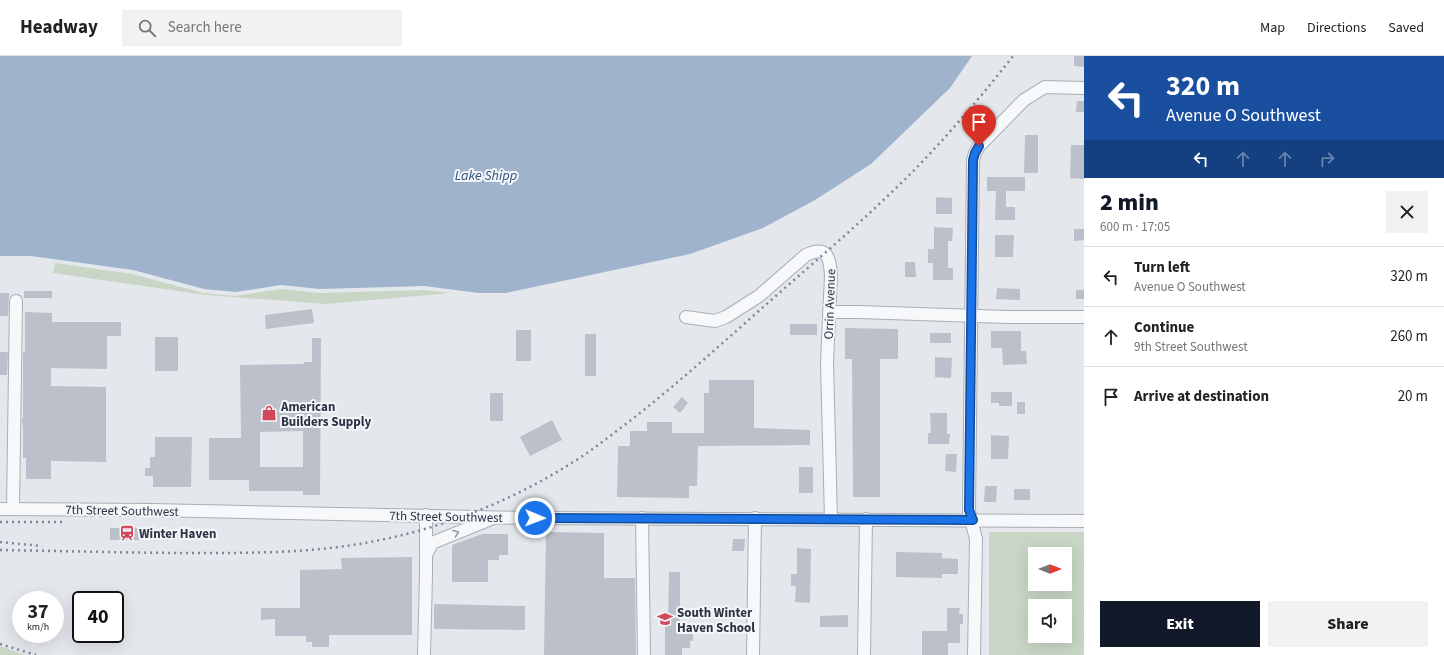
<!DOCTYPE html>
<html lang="en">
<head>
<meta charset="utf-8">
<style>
	body { margin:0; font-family:"Source Sans 3",sans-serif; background:#f2f2f2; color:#222; height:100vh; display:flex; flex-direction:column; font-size:15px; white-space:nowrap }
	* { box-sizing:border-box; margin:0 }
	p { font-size:13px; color:#767676 }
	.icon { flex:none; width:22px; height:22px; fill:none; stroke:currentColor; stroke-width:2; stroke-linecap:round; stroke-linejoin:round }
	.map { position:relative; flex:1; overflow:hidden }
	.panel { display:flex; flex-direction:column; background:#fff; width:360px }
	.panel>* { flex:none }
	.banner { background:#1a4fa0; color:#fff; overflow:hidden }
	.needle { width:26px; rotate:90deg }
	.controls { position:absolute; left:1028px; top:491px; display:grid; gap:8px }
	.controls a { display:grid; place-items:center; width:44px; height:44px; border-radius:0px; background:#fff; box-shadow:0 4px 16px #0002; font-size:20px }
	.speed { position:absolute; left:12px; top:535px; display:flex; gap:8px; font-size:20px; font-weight:700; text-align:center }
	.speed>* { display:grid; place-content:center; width:52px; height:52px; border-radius:50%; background:#fff; box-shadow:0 4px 16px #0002; line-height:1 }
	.speed small { font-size:10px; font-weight:400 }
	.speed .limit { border:2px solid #111; border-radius:6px; background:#fff; color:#111 }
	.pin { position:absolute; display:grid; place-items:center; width:34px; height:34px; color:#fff; margin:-41px -17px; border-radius:50% 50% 50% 0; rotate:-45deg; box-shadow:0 0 4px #0007 }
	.pin .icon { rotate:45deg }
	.me { position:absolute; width:44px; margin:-22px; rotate:91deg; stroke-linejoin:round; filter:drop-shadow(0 0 3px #0008) }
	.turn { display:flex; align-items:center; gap:14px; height:84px; padding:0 16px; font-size:18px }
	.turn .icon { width:52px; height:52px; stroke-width:2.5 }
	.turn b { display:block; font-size:28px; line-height:34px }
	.lanes { display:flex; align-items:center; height:38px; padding:0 16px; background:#0003; justify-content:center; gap:20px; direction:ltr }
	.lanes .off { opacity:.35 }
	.round { display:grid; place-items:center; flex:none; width:42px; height:42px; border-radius:0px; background:#f2f2f2 }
	.head { display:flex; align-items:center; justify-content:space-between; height:68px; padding:0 16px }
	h1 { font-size:24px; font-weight:800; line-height:30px; color:#111827 }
	.cta { display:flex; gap:8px; margin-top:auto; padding:8px 16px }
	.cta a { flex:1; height:46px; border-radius:0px; background:#111827; color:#fff; font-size:16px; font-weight:800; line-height:46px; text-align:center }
	.cta a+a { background:#f2f2f2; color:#222 }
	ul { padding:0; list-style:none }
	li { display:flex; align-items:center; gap:12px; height:60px; padding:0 16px; border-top:1px solid #e0e0e0 }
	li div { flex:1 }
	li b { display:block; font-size:15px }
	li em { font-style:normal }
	header { display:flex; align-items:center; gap:24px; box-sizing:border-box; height:56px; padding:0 20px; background:#fff; border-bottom:1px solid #e0e0e0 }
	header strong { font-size:19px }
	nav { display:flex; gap:22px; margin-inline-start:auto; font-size:14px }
	.search { width:280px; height:36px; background:#f2f2f2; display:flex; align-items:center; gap:10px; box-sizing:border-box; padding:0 14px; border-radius:0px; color:#767676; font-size:15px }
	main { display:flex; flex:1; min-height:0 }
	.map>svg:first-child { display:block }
	.green { fill:#c9d6c5; fill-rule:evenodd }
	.water { fill:#9fb4cc }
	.building { fill:#bbc0ca; fill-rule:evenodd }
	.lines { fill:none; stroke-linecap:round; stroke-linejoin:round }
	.minor-casing { stroke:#a9aeb7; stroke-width:14 }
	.minor { stroke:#f7f8fa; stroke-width:12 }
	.rail { stroke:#7d8696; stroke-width:2.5; stroke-dasharray:2 4; stroke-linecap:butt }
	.oneway { stroke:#9196a0 }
	.route-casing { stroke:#114b97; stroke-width:10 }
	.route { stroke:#1a73e8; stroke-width:7 }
	.labels { text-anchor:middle; stroke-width:4; stroke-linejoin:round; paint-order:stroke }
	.street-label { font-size:13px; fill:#2b3445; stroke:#f4f6f9 }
	.poi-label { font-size:13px; font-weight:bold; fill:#2b3445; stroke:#f4f6f9; text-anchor:start }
	.water-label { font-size:14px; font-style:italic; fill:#34527a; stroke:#f4f6f9 }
</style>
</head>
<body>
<header>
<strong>Headway</strong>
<div class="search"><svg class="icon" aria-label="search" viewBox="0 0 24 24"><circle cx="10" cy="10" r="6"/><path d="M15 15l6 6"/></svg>Search here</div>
<nav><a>Map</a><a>Directions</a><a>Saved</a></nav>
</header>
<main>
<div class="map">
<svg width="1084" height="599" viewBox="0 0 1084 599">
	<rect width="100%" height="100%" fill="#e4e7ec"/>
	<g class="green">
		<polygon points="55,207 132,218 203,237 235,240 281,233 320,237 423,234 450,237 326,248 206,239 53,217"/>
		<path d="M989 476H1084V599H989ZM1035 498H1065V528H1035ZM1035 550H1065V580H1035Z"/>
		<polygon points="0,590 25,599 0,599"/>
	</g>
	<polygon class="water" points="0,0 972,0 950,32 871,108 815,144 763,172 690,198 506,237 479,237 424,230 320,233 281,229 236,236 204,233 133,214 31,200 0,200"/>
	<g class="building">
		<polygon points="1074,0 1084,0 1084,11 1074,10"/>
		<polygon points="1077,45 1084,45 1084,56 1076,56"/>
		<polygon points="1025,79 1038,79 1038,117 1024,117"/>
		<polygon points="1071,89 1084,89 1084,123 1070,122"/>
		<polygon points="987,121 1025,121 1025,135 1006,135 1006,151 1015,151 1015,164 995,164 996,135 987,135"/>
		<polygon points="936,141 952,142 952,158 936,158"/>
		<polygon points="934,171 953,172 952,185 948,185 948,212 953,212 953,224 933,224 933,207 928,207 928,193 934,193"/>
		<polygon points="1074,173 1084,173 1084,184 1074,185"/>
		<polygon points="995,179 1014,179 1013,201 995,201"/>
		<polygon points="905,206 915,206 916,221 905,221"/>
		<polygon points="997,232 1020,233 1020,244 996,243"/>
		<rect x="1076" y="234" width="8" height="9"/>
		<rect x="24" y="235" width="28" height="7"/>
		<polygon points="0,237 9,237 8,260 0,260"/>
		<polygon points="312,253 314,267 266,273 265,259"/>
		<polygon points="25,256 52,257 52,266 121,266 121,280 107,280 107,313 51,312 51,330 106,331 106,406 51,405 51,423 26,423 26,402 23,402 23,369 22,369 22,362 23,362 23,296 25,296"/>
		<rect x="790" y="268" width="27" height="11"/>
		<polygon points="845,272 898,273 898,303 880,303 880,441 853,441 852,303 845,303"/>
		<rect x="516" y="274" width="15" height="31"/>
		<polygon points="991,275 1021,275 1021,295 1026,295 1027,308 1003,309 1002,292 991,292"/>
		<rect x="930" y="277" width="21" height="10"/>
		<rect x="585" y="278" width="11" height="42"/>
		<rect x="155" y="281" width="23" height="34"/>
		<path d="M312 282H321L320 439H303V435H249V424H209V382H241L240 309 304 308V306H312ZM303 375V411H260V376Z"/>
		<polygon points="0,296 8,296 7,319 0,319"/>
		<polygon points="935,301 952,302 951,322 935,321"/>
		<polygon points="709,324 754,324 754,372 810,374 810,389 698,390 697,430 689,430 689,442 617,441 618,390 630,390 630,375 647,375 647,366 672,366 672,377 704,377 704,337 709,337"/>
		<polygon points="991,336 1012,336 1012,350 999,350 999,347 991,347"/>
		<rect x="490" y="337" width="13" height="28"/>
		<polygon points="682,341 688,347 680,357 673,351"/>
		<rect x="1017" y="346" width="8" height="12"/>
		<polygon points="930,357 947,357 947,378 950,378 949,388 928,388 928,377 931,377"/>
		<polygon points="552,364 562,384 530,400 520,381"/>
		<polygon points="991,379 1009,380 1008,403 991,403"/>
		<polygon points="155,381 192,381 191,431 153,431 153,420 145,420 145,412 150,412 150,401 155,401"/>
		<polygon points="946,398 957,398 956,416 945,415"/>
		<rect x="799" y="411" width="14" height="26"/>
		<polygon points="985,430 997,430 996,446 984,446"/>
		<rect x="1014" y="433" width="16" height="11"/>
		<rect x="110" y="472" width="35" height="12"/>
		<polygon points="546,476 604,477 604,522 635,522 636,599 544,599"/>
		<polygon points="482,478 508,478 508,499 499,499 499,504 488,504 488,526 452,526 452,489"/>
		<polygon points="733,483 745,483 744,495 732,495"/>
		<polygon points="797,492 811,493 810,547 795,546 796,530 791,530 791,518 797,518"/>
		<polygon points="896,496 942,497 942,502 958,503 958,518 942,518 942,522 896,521"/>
		<polygon points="412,501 412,579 329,579 329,591 312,591 312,586 306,586 306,580 275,580 275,563 261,564 261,552 300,552 300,514 342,513 341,502"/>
		<polygon points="669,516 680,516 680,570 693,570 693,585 690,585 690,592 682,592 682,599 665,599 665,570 668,570"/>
		<polygon points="434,548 525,550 525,574 434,573"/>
		<polygon points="947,552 960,552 959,558 963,558 963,568 960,568 960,587 948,587 948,599 922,599 922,575 947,575"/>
		<polygon points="848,559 848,571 820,571 820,560"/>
	</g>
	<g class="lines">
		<g class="minor-casing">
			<g id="minor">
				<polyline points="829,256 859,256 1007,261 1084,261"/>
				<path d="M686 261 715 265 726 261 759 240 806 199C827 189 830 201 831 220L827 306 831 463"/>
				<polyline points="0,453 152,454 527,462 1084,465"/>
				<polyline points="13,453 16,245"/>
				<polyline points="642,462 644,599"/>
				<polyline points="426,499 432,487 491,463"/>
				<polyline points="424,599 426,519 426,459"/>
				<polyline points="753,599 755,462"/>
				<polyline points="864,599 866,463"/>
				<polyline points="974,599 976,483 969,455 973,104 975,97 979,90 1024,44 1045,31 1084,32"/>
			</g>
		</g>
		<use href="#minor" class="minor"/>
		<g class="rail">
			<polyline points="0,466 62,466"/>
			<polyline points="0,486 42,490"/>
			<path d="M0 494C66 495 132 497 197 497 255 497 313 497 370 486 440 473 510 446 570 408 587 398 602 386 618 374 671 334 720 289 769 246 821 200 875 155 923 105 955 71 985 36 1013 0"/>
			<polyline points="0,588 36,599"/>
		</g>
	</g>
	<defs><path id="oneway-chevron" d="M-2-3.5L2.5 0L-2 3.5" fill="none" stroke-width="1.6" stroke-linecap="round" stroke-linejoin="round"/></defs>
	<use class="oneway" href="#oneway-chevron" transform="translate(456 477) rotate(-21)"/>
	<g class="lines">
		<g class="route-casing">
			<polyline id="route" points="535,462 973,464 969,454 973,104 975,97 979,90"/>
		</g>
		<use href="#route" class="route"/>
	</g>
	<defs>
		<g id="shop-bare" transform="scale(1.2)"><path d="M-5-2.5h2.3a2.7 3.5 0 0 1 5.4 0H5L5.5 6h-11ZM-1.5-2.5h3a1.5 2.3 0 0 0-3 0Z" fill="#d1495b" stroke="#f4f6f9" stroke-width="2.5" paint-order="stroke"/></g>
		<g id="station-bare" transform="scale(1.2)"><path d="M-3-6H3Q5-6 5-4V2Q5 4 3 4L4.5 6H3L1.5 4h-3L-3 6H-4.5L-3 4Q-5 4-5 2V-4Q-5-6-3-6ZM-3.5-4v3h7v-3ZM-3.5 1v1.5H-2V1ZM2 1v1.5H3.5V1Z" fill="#d1495b" stroke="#f4f6f9" stroke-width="2.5" paint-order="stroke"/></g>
		<g id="school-bare" transform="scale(1.2)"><path d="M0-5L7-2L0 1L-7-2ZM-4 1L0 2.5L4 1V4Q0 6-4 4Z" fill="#d1495b" stroke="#f4f6f9" stroke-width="2.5" paint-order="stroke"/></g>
	</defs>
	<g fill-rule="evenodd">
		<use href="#shop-bare" x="269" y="357"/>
		<use href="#station-bare" x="127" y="477"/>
		<use href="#school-bare" x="665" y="563"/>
	</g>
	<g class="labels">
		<g class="street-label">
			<text transform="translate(829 248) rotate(-88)" y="5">Orrin Avenue</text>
			<text transform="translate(122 454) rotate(1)" y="5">7th Street Southwest</text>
			<text transform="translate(446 460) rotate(1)" y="5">7th Street Southwest</text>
		</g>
		<g class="poi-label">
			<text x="281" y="355">American<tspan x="281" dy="15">Builders Supply</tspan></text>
			<text x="139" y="482">Winter Haven</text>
			<text x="677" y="561">South Winter<tspan x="677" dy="15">Haven School</tspan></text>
		</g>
		<g class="water-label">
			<text x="486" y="124">Lake Shipp</text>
		</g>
	</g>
</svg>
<div class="controls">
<a><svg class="needle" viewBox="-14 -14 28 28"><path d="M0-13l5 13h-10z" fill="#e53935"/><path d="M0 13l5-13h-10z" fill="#767676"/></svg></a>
<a><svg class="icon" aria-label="sound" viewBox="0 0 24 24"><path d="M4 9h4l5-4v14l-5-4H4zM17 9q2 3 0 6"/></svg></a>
</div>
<div class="speed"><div>37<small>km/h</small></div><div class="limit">40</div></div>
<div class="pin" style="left:979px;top:90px;background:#d93025"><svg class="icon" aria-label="arrive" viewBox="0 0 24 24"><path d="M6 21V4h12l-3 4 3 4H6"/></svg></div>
<svg class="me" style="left:535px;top:462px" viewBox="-20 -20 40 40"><circle r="17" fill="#1a73e8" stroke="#fff" stroke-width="3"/><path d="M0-11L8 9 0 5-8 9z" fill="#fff"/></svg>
</div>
<section class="panel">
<div class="banner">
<div class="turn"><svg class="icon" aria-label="left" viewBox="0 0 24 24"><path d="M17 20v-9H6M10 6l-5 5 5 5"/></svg><div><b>320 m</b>Avenue O Southwest</div></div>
<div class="lanes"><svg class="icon" aria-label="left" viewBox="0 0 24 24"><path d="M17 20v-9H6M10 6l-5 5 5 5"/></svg><svg class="icon off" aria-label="ahead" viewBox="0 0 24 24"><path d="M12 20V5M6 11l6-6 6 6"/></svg><svg class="icon off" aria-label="ahead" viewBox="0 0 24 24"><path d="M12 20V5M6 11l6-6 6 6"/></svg><svg class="icon off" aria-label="right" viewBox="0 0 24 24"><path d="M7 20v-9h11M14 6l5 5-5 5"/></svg></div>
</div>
<div class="head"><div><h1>2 min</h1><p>600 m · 17:05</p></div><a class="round"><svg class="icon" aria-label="close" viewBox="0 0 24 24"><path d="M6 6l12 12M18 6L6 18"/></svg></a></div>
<ul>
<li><svg class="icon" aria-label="left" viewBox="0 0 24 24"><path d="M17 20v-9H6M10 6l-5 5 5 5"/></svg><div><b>Turn left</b><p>Avenue O Southwest</p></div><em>320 m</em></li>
<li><svg class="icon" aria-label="ahead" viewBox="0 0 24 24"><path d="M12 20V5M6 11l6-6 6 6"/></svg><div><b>Continue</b><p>9th Street Southwest</p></div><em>260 m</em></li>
<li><svg class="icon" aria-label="arrive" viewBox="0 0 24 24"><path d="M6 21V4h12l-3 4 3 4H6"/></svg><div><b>Arrive at destination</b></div><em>20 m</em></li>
</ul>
<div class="cta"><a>Exit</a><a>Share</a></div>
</section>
</main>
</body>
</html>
